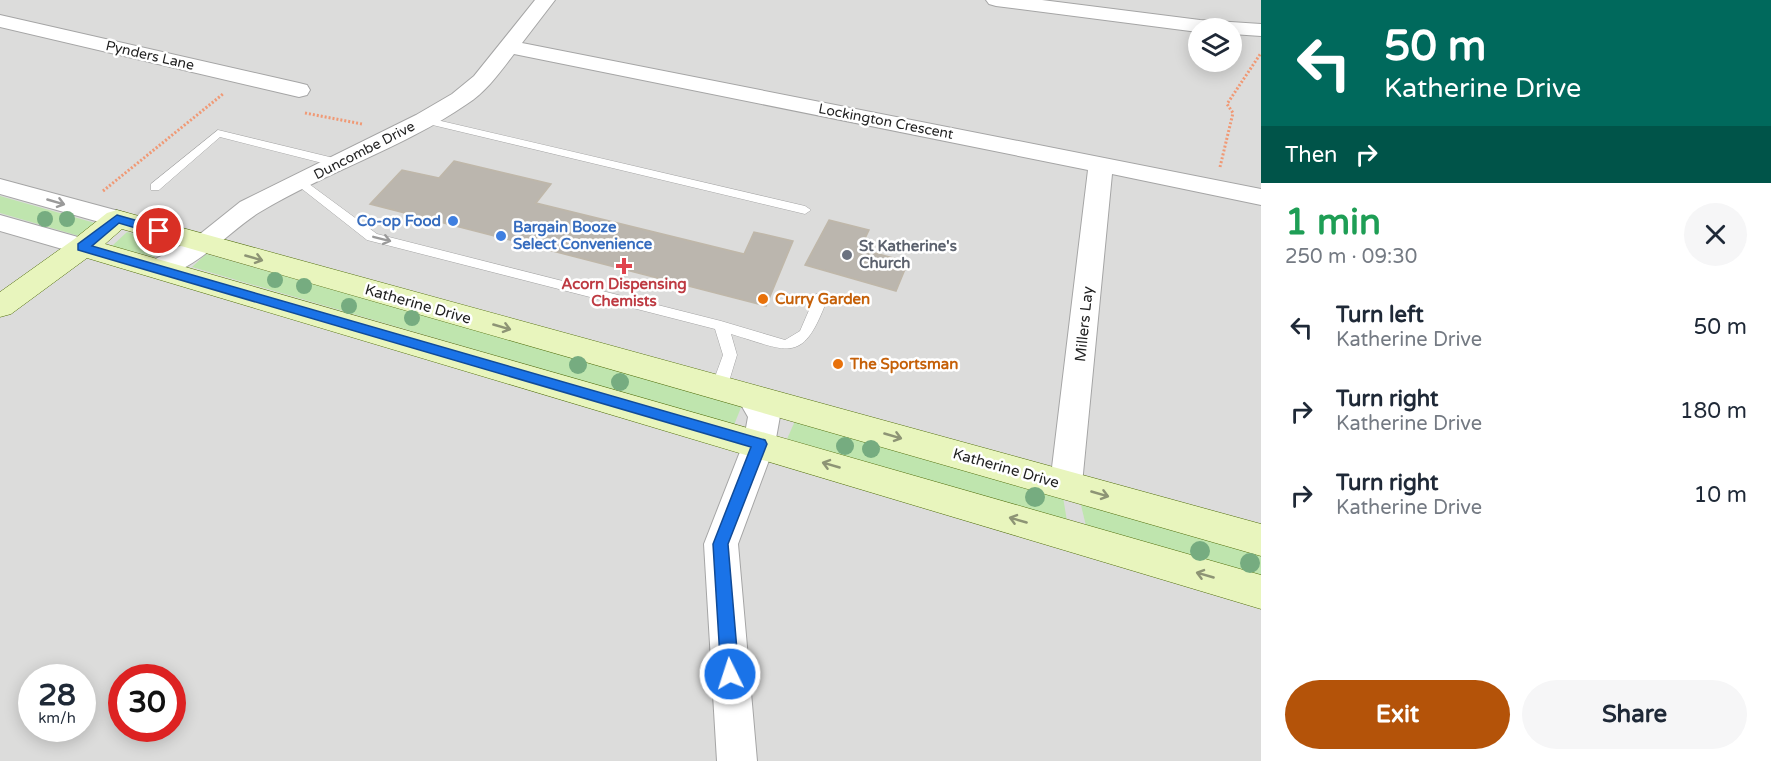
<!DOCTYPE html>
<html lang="en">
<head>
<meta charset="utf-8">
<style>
	body { margin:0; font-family:"Varela Round",sans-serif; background:#f6f6f7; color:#1f2937; height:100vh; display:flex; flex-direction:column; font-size:22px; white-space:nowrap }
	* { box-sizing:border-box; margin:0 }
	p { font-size:20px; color:#747a83 }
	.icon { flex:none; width:33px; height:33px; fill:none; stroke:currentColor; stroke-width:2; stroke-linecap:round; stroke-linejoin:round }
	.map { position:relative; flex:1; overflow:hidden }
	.details { display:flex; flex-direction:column; background:#fff; width:510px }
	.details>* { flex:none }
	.top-card { background:#00695c; color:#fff; overflow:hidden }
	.controls { position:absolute; left:1188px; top:18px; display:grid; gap:12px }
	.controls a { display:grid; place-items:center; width:54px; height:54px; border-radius:50%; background:#fff; box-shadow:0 3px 15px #0003; font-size:30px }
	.speed { position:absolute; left:18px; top:664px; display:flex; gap:12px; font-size:30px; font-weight:700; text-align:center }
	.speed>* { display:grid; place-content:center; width:78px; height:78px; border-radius:50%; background:#fff; box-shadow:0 3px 15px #0003; line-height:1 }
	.speed small { font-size:15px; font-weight:400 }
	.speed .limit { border:9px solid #d22; background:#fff; color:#111 }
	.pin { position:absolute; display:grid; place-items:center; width:51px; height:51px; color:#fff; margin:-26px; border:3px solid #fff; border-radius:50%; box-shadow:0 2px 6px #0007 }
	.me { position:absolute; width:66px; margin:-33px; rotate:356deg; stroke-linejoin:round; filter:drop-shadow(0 0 4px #0008) }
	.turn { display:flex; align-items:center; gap:21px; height:126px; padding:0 24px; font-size:27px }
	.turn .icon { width:78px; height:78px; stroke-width:2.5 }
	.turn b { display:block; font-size:42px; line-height:51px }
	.then { display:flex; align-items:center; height:57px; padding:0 24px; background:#0003; gap:12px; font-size:22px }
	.round { display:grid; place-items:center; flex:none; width:63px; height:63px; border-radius:32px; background:#f6f6f7 }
	.head { display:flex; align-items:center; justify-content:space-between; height:102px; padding:0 24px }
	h1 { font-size:36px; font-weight:800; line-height:45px; color:#1e9e55 }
	.action { display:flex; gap:12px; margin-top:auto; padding:12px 24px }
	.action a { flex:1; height:69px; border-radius:36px; background:#b45309; color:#fff; font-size:24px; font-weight:800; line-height:69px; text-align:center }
	.action a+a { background:#f6f6f7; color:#1f2937 }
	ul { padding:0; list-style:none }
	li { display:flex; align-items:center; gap:18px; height:84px; padding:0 24px }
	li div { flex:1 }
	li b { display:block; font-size:22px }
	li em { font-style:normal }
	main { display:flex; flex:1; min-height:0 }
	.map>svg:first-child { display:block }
	.residential { fill:#dcdcdb; fill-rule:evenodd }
	.grass { fill:#bfe5ae }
	.building { fill:#bbb6ae; stroke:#bfb7a9; stroke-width:1.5 }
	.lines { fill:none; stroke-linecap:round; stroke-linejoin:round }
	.lane-casing { stroke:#a5a5a5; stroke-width:1 }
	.street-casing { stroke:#a5a5a5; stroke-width:2 }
	.secondary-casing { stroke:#516e0c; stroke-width:1 }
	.path { stroke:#f09975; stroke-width:3; stroke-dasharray:2 2; stroke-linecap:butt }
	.lane { fill:#fff; fill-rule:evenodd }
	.street { fill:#fff; fill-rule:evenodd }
	.secondary { fill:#e8f5bd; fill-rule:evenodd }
	.tree { fill:#76ac80 }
	.oneway { stroke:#9a9a9a }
	.oneway2 { stroke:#8d9475 }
	.route { fill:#1a73e8; stroke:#114b97; stroke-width:1.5 }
	.shop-dot { fill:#3f7fe0; stroke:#fff; stroke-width:2 }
	.worship-dot { fill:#6b7280; stroke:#fff; stroke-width:2 }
	.health-dot { fill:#e0444e; stroke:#fff; stroke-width:2 }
	.food-dot { fill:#e8710a; stroke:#fff; stroke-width:2 }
	.labels { text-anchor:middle; stroke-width:5; stroke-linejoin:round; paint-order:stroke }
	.far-street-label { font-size:14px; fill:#1e1e1e; stroke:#fff }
	.shop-label { font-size:15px; font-weight:bold; fill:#366cbe; stroke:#fff; text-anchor:end }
	.worship-label { font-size:15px; font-weight:bold; fill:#5b616d; stroke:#fff; text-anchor:start }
	.health-label { font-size:15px; font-weight:bold; fill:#be3a42; stroke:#fff }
	.food-label { font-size:15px; font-weight:bold; fill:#c56008; stroke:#fff; text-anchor:start }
	.street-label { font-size:15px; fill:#1e1e1e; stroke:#fff }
</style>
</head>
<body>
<main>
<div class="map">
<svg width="1261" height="761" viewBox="0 0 1261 761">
	<rect width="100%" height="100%" fill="#efede5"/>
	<path class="residential" d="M0 0H1261V761H0ZM1198 28H1232V62H1198ZM32 678H82V729H32ZM122 678H172V729H122Z"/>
	<g class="grass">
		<polygon points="0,196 95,223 79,236 0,213"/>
		<polygon points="127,232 170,244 154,257 112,246"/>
		<polygon points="206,254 742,405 734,425 192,267"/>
		<polygon points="795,421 1063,497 1067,521 787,439"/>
		<polygon points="1080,501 1261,552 1261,577 1086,526"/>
	</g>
	<g class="building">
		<polygon points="454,161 551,184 536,203 744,254 754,232 793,241 766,306 370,204 402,170 439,178"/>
		<polygon points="829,220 869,230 860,249 908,262 896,291 805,265"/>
	</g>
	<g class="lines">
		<g class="lane-casing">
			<g id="lane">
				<polygon points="424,117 805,206 811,210 805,214 420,122 418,120"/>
				<polygon points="218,130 342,160 344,163 338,167 220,137 159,190 151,190 151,184"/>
				<path d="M301 178 377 234 721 321 785 340 800 331 816 294H826L828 297C803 365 791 352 731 334L737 355 727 388 724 392H714L711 388 723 355 715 329 367 240 297 185 295 182Z"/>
			</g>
		</g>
		<g class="street-casing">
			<g id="street">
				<path d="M535 0H555L522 43 1261 189V205L1112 174 1082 484 1078 493 1066 497 1054 493 1050 484 1088 170 514 54C500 72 487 91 467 104 403 148 326 172 260 212 232 228 182 285 148 275L144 269 148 263 195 238 240 202 416 115 452 94 474 76Z"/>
				<polygon points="986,0 1042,0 1200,20 1261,24 1261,36 1232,34 1232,28 1198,28 1198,32 996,6 989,4"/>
				<polygon points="0,15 299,83 307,85 310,90 307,95 299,97 0,27"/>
				<polygon points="0,179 126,213 130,219 126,225 117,227 0,194"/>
				<polygon points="0,215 92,241 96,247 92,253 83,255 0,231"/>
				<polygon points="751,385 762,388 780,416 775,444 738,544 757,761 717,761 704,544 743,444 748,417 736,396 740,388"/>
			</g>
		</g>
		<g class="secondary-casing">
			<polygon id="secondary" points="117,210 1261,524 1261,556 122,229 105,244 1261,575 1261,609 87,258 11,314 0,317 0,292 73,240 107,213"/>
		</g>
		<g class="path">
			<polyline points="305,113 362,124"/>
			<polyline points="1220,167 1233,113 1227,104 1261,53"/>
			<polyline points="103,191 223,94"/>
		</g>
		<use href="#lane" class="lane"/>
		<use href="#street" class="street"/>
		<use href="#secondary" class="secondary"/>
	</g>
	<g class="tree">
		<circle cx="45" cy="219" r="8"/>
		<circle cx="67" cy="219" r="8"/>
		<circle cx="275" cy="280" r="8"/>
		<circle cx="304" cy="286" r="8"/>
		<circle cx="349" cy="306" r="8"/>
		<circle cx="412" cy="318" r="8"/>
		<circle cx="578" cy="365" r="9"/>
		<circle cx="620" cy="382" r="9"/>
		<circle cx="845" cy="446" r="9"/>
		<circle cx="871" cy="449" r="9"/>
		<circle cx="1035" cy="497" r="10"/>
		<circle cx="1200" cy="551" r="10"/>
		<circle cx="1250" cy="563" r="10"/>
	</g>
	<defs><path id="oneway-shaft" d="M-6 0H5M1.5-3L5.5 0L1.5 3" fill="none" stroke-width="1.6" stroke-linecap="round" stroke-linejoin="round" transform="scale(1.5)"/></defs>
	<g class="oneway">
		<use href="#oneway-shaft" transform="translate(56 202) rotate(16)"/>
		<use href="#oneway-shaft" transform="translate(382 239) rotate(14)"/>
	</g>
	<g class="oneway2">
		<use href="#oneway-shaft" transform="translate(254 258) rotate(16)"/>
		<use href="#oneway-shaft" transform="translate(502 327) rotate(16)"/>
		<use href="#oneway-shaft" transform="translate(893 436) rotate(16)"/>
		<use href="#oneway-shaft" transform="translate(831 465) rotate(-164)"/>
		<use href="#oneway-shaft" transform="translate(1100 494) rotate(16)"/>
		<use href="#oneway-shaft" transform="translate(1018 520) rotate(-164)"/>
		<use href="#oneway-shaft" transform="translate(1205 575) rotate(-164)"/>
	</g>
	<polygon class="route" points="117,215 163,228 165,231 159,235 119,223 92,246 765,440 767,444 728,544 739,674 736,680 730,683 724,680 721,674 713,544 751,447 78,250 78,244"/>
	<g class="shop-dot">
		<circle cx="453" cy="221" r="6"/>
		<circle cx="501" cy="236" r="6"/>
	</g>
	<circle class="worship-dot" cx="847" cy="255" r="6"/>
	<path class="health-dot" d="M621 257h6v6h6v6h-6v6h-6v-6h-6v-6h6z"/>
	<g class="food-dot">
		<circle cx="763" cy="299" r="6"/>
		<circle cx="838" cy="364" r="6"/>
	</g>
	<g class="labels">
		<g class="far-street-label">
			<text transform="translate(150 55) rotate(13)" y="5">Pynders Lane</text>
			<text transform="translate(886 121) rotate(11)" y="5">Lockington Crescent</text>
			<text transform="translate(364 150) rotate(-27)" y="5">Duncombe Drive</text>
		</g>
		<g class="shop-label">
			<text x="441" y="226">Co-op Food</text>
			<text x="513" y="232" text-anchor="start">Bargain Booze<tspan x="513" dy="17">Select Convenience</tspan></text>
		</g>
		<g class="worship-label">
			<text x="859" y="251">St Katherine's<tspan x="859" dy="17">Church</tspan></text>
		</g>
		<g class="health-label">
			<text x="624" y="289">Acorn Dispensing<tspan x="624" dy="17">Chemists</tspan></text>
		</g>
		<g class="food-label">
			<text x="775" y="304">Curry Garden</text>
			<text x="850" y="369">The Sportsman</text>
		</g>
		<g class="street-label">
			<text transform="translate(418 304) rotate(16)" y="5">Katherine Drive</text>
			<text transform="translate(1084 324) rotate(-84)" y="5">Millers Lay</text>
			<text transform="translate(1006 468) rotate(16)" y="5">Katherine Drive</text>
		</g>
	</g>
</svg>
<div class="controls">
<a><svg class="icon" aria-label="layers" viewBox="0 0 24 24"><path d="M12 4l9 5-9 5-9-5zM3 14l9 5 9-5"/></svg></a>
</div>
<div class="speed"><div>28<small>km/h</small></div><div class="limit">30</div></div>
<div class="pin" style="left:159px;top:231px;background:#d93025"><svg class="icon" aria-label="arrive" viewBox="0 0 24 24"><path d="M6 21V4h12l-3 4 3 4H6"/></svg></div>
<svg class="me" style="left:730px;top:674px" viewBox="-20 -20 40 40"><circle r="17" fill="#1a73e8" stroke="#fff" stroke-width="3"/><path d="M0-11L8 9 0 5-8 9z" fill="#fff"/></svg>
</div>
<section class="details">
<div class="top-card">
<div class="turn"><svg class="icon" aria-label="left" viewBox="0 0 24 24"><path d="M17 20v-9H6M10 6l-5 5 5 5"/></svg><div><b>50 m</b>Katherine Drive</div></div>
<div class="then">Then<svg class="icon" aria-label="right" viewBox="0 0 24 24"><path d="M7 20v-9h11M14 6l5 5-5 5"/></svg></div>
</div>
<div class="head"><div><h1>1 min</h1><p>250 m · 09:30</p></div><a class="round"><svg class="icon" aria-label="close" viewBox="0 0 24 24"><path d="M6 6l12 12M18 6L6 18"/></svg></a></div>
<ul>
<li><svg class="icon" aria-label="left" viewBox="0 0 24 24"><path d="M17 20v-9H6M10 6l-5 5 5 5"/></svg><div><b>Turn left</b><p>Katherine Drive</p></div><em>50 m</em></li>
<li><svg class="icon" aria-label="right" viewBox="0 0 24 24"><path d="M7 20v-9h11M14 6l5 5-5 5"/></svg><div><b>Turn right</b><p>Katherine Drive</p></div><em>180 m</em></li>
<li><svg class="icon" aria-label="right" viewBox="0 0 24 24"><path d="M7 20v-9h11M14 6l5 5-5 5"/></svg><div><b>Turn right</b><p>Katherine Drive</p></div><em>10 m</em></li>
</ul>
<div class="action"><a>Exit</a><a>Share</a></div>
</section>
</main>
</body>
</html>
